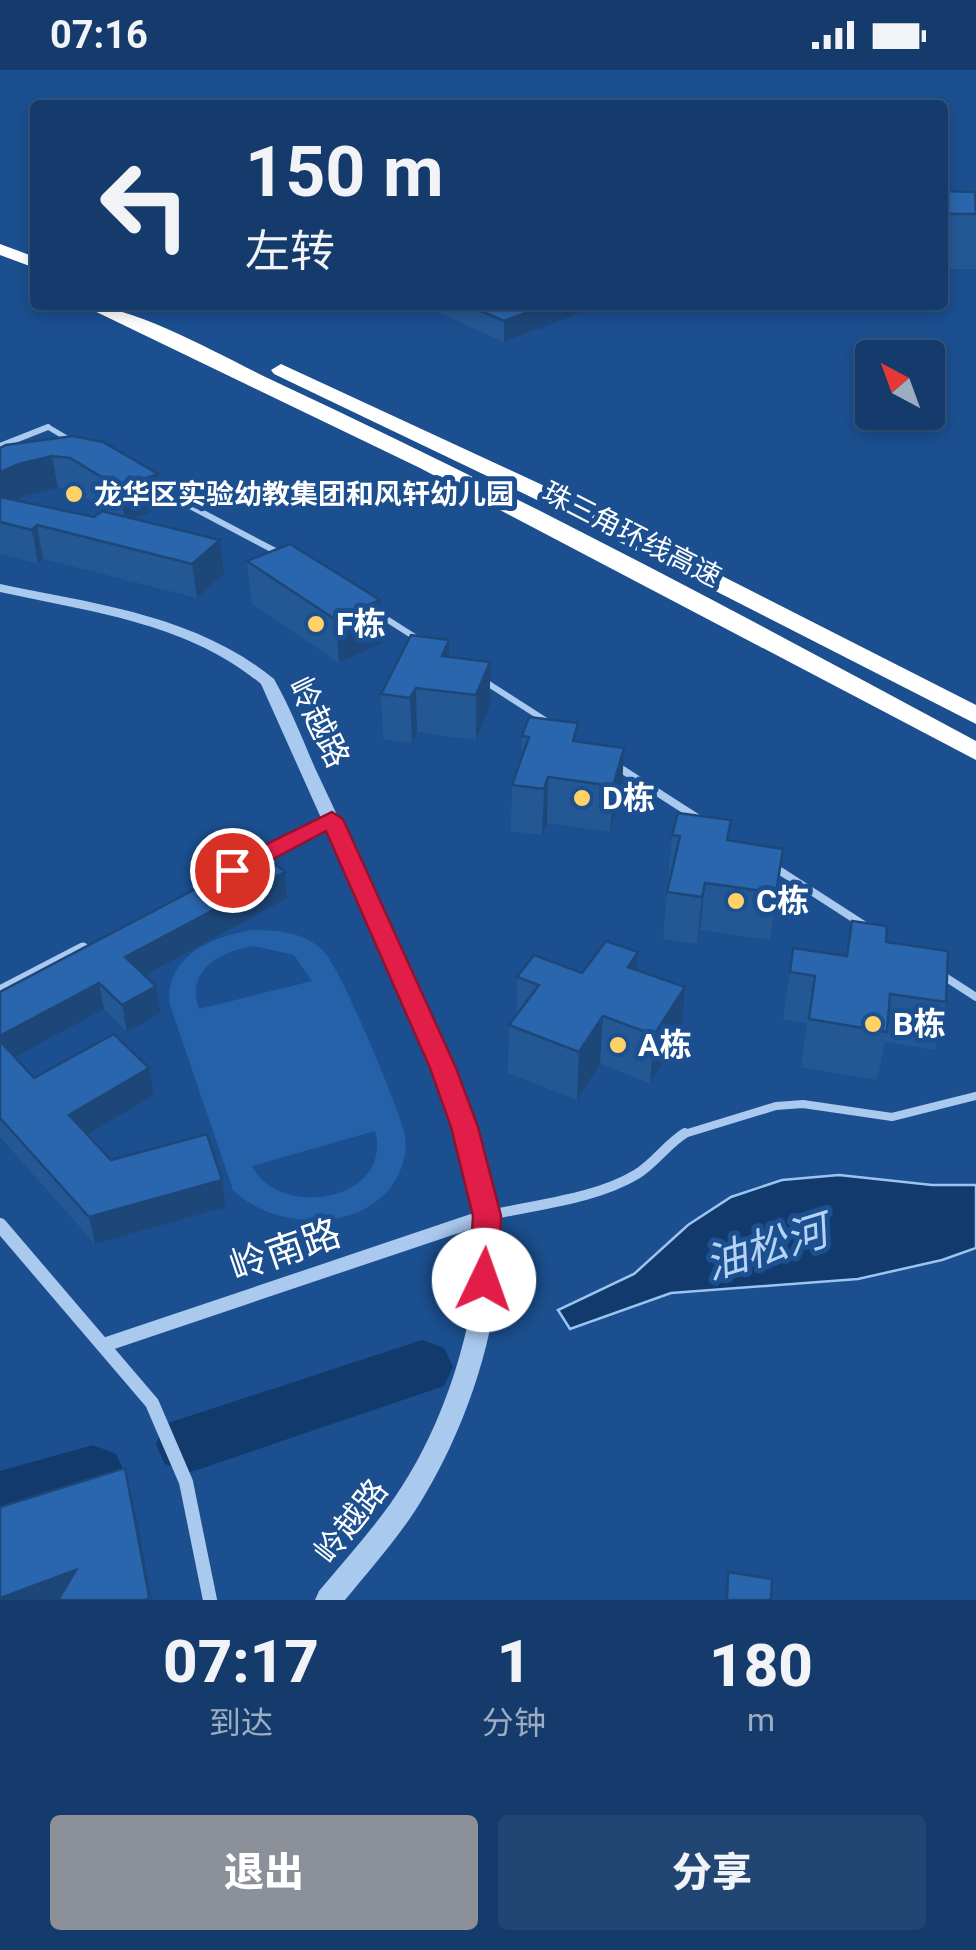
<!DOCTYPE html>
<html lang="zh">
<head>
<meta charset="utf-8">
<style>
	body { margin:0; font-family:Roboto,"Noto Sans SC",sans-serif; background:#214673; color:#f1f3f6; height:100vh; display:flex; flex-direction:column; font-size:38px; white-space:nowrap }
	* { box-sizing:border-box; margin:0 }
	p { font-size:32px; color:#9dadc1 }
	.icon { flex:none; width:55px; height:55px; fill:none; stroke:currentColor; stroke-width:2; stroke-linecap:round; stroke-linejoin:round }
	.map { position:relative; height:1530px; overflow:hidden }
	.side { display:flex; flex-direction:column; background:#143b6b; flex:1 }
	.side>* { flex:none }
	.hud { position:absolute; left:30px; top:30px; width:918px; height:210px; border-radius:10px; box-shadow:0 5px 15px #0003,0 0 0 2px #33557e; background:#143b6b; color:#f1f3f6; overflow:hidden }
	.needle { width:65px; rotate:319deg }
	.buttons { position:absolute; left:855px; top:270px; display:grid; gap:20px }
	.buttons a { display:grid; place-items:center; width:90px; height:90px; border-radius:10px; background:#143b6b; box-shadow:0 5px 15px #0003,0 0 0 2px #33557e; font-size:50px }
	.pin { position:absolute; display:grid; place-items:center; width:85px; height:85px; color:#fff; margin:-42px; border:5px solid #fff; border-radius:50%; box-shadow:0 2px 10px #0007 }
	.me { position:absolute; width:110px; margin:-55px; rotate:3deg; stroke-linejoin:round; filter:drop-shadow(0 0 8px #0008) }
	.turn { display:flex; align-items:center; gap:35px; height:210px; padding:0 50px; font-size:45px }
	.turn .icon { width:130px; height:130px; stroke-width:2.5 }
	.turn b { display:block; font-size:70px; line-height:85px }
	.eta { display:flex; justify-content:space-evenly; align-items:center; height:170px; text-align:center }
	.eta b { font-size:60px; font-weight:800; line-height:70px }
	.action { display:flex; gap:20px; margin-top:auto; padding:20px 50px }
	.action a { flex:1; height:115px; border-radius:10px; background:#8c9099; color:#fff; font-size:40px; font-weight:800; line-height:115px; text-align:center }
	.action a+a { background:#214673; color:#f1f3f6 }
	.status { display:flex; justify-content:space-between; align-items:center; height:70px; padding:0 50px; background:#143b6b; direction:ltr }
	.status svg { height:28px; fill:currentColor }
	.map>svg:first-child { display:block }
	.green { fill:#2461a8; fill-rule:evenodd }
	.water { fill:#123a6d; stroke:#9cc4f0; stroke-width:2.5 }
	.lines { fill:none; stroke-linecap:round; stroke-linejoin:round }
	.river { fill:#123a6d; fill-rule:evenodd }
	.service-far3 { stroke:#a9c9ee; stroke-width:5 }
	.service-far2 { stroke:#a9c9ee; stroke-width:6 }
	.service-far1 { stroke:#a9c9ee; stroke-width:8 }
	.service { stroke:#a9c9ee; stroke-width:10 }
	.minor-far2 { stroke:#a9c9ee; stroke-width:6 }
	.minor-far1 { stroke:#a9c9ee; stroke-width:11 }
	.minor { stroke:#a9c9ee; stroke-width:14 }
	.tertiary { fill:#a9c9ee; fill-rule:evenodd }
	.motorway { fill:#fff; fill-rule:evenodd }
	.wall { fill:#245895; fill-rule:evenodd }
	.shaded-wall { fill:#1d4779 }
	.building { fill:#2a66ad; stroke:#1d4779; stroke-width:2.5 }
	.route { fill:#e11d48; stroke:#92132f; stroke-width:2.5 }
	.poi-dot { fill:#ffd166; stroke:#1b4f8f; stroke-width:4 }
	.labels { text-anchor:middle; stroke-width:10; stroke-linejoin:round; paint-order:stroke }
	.far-poi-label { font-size:28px; font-weight:bold; fill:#fff; stroke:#1b4f8f; text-anchor:start }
	.far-street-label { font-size:28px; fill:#fff; stroke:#1b4f8f }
	.poi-label { font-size:32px; font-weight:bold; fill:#fff; stroke:#1b4f8f; text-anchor:start }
	.street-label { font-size:32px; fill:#fff; stroke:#1b4f8f }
	.near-street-label { font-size:38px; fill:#fff; stroke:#1b4f8f }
	.near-water-label { font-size:42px; font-style:italic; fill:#b5d3f5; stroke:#1b4f8f }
</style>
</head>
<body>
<div class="status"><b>07:16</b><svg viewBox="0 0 49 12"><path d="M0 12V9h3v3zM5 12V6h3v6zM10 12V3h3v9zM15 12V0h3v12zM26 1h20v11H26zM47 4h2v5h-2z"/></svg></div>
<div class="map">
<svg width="976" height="1530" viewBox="0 0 976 1530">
	<rect width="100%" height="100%" fill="#1b4f8f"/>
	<path class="green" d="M254 860C279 860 308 863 325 883 342 902 395 1030 403 1058 406 1068 407 1079 404 1089 386 1164 278 1165 233 1120L170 935C164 886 214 865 254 860ZM254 876 294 885 312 911 199 939C185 900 221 881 254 876ZM375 1061C394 1130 281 1151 252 1096Z"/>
	<polygon class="water" points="839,1105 932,1115 976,1115 976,1178 942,1190 858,1209 671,1223 570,1259 558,1240 634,1204 688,1155 731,1127 782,1110"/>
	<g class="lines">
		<g class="river">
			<polygon points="422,1270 444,1278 453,1297 444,1316 188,1403 165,1394 156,1374 165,1354"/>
			<polygon points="93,1375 116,1384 126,1405 116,1426 0,1461 0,1401"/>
		</g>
		<polyline class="service-far3" points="48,357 70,370"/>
		<g class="service-far2">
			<polyline points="152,416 281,484"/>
			<polyline points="374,541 421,571"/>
			<polyline points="484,611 548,652"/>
		</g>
		<g class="service-far1">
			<polyline points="618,697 699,749"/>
			<polyline points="774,797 867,857"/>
			<polyline points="942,905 976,927"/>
			<polyline points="681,1065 776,1036 803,1034 892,1047 976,1026"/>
		</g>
		<path class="service" d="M491 1145C538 1134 596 1129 637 1104 655 1093 667 1074 685 1063"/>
		<polyline class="minor-far2" points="0,376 48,357"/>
		<g class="minor-far1">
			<polyline points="254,789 332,749"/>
			<polyline points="0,921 83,878"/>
		</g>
		<g class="minor">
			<polyline points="0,1155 152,1333 186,1412 210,1530"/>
			<polyline points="104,1275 487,1146"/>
		</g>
		<path class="tertiary" d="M0 514C95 534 196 545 274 609 290 637 302 668 315 698 341 753 366 808 391 863 429 946 489 1055 498 1146 508 1236 470 1351 423 1428 401 1465 372 1497 345 1530H315L319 1521C348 1486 380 1452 404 1413 449 1343 485 1228 476 1144 470 1094 450 1045 433 998L261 614C188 553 91 542 0 522Z"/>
		<g class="motorway">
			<polygon points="0,174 35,187 35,198 0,185"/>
			<path d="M82 235C135 235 225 288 276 312 514 423 745 546 976 671V690L420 398Z"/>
			<polygon points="281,294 551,419 976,635 976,654 535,429 274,304 271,300"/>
		</g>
	</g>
	<g class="wall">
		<polygon points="942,121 976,124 976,199 942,199"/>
		<polygon points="422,235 600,235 504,272"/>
		<path d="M73 366 162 437 132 449 224 504 197 528 43 489 38 494 0 484V378ZM58 418 75 421 112 444 94 447 16 431 25 426Z"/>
		<polygon points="247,491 382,573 339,593 252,534"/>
		<polygon points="449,570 449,586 490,636 476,670 417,662 412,673 383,669 381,624"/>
		<polygon points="522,666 578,671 622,723 610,762 547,753 542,765 511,761 512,715 522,687"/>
		<polygon points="731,750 729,771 783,779 770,870 700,860 697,874 663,869 672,765"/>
		<polygon points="285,802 287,828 145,906 161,943 127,962 104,939 15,988 34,1008 154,1025 88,1064 111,1090 222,1110 226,1137 95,1174 0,1067 0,922"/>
		<polygon points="852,851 886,872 946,932 935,980 885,972 877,1010 801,997 807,953 783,950 793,878 846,886"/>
		<polygon points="638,882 637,900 681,965 650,1013 600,994 577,1030 508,1003 509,955 517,945 517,907 582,903"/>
	</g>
	<g class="shaded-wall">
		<polygon points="547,235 600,235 504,272 504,251"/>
		<polygon points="52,386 58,418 25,426 0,438 0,402 19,394"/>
		<polygon points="158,404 162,437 125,452 120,418"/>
		<polygon points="37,455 43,489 38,494 32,460"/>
		<polygon points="220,470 224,504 197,528 192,494"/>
		<polygon points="380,530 382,573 339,593 336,550"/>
		<polygon points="449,570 450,614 442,586"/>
		<polygon points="490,592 490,636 476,670 476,625"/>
		<polygon points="416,618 417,662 412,673 410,628"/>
		<polygon points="624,678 622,723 610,762 613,716"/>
		<polygon points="548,707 547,753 542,765 544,719"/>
		<polygon points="285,802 287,828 130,914 125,887"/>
		<polygon points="705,813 700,860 697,874 702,827"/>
		<polygon points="638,882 635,930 628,897"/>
		<polygon points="99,913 104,939 3,994 0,982 0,966"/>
		<polygon points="156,916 161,943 127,962 122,935"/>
		<polygon points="685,917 681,965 650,1013 654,965"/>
		<polygon points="603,946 600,994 577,1030 579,982"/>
		<polygon points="149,998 154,1025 75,1072 69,1045"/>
		<polygon points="222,1110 226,1137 95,1174 89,1147"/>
		<polygon points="125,1398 136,1445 152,1530 147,1530"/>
		<polygon points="76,1500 84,1530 0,1530 0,1528"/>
	</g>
	<g class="building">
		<polygon points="942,121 975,122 976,144 943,144"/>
		<polygon points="467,235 547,235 504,251"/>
		<polygon points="73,366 103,372 158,404 120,418 70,388 52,386 19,394 0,402 0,378 6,375"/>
		<polygon points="0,427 94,447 102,441 220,470 192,494 37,455 32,460 0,452"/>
		<polygon points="290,474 380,530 336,550 247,491"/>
		<polygon points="411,565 449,570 442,586 490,592 476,625 416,618 410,628 381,624"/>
		<polygon points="529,647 578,653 573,671 624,678 613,716 548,707 544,719 512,715 529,667 522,666"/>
		<polygon points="678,743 731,750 727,770 783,779 776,823 705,813 702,827 667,822 680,766 672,765"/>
		<polygon points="262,784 285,802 125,887 156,916 122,935 99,913 0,966 0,922"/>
		<polygon points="852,851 887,856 886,872 948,881 946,932 890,924 887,962 809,949 815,906 790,902 793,878 847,886"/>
		<polygon points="606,871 638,882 628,897 685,917 654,965 603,946 579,982 509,955 539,915 517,907 534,885 582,903"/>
		<polygon points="114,964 149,998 69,1045 111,1090 207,1064 222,1110 89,1147 0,1048 0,971 34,1008"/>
		<polygon points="125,1398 149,1526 147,1530 58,1530 76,1500 0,1528 0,1437"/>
		<polygon points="728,1502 772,1509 771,1530 727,1530"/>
	</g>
	<polygon class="route" points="332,742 343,749 456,998 478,1057 501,1146 499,1210 495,1218 484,1222 473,1218 469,1210 473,1146 451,1057 430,998 326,761 241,806 224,806 221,800 224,795"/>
	<g class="poi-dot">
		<circle cx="74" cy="424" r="10"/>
		<circle cx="316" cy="554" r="10"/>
		<circle cx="582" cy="728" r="10"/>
		<circle cx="736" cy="831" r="10"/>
		<circle cx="873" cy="954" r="10"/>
		<circle cx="618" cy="975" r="10"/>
	</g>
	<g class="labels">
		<g class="far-poi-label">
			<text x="94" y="434">龙华区实验幼教集团和风轩幼儿园</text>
		</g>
		<g class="far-street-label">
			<text transform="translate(632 464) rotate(27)" y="10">珠三角环线高速</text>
		</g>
		<g class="poi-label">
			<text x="336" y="565">F栋</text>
			<text x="602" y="739">D栋</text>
			<text x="756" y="842">C栋</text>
			<text x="893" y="965">B栋</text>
			<text x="638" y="986">A栋</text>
		</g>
		<g class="street-label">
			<text transform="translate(319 652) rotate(64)" y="11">岭越路</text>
			<text transform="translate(351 1451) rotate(-52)" y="11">岭越路</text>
		</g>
		<g class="near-street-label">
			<text transform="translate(285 1180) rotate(-19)" y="13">岭南路</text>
		</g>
		<g class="near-water-label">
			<text transform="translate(766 1177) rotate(-17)" y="15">油松河</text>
		</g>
	</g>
</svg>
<div class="buttons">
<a><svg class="needle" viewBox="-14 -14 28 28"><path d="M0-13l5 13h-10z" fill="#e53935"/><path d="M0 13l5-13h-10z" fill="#9dadc1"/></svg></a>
</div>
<div class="pin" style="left:232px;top:800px;background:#d93025"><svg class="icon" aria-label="arrive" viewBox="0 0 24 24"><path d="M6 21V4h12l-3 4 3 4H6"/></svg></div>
<svg class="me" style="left:484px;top:1210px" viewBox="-20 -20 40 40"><circle r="19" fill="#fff"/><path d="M0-13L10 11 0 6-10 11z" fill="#e11d48"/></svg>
<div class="hud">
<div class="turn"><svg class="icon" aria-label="left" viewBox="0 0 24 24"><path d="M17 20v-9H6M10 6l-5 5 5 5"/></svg><div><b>150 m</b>左转</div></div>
</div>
</div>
<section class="side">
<div class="eta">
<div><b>07:17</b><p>到达</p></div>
<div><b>1</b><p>分钟</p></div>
<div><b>180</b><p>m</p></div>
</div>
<div class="action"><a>退出</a><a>分享</a></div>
</section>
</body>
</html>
